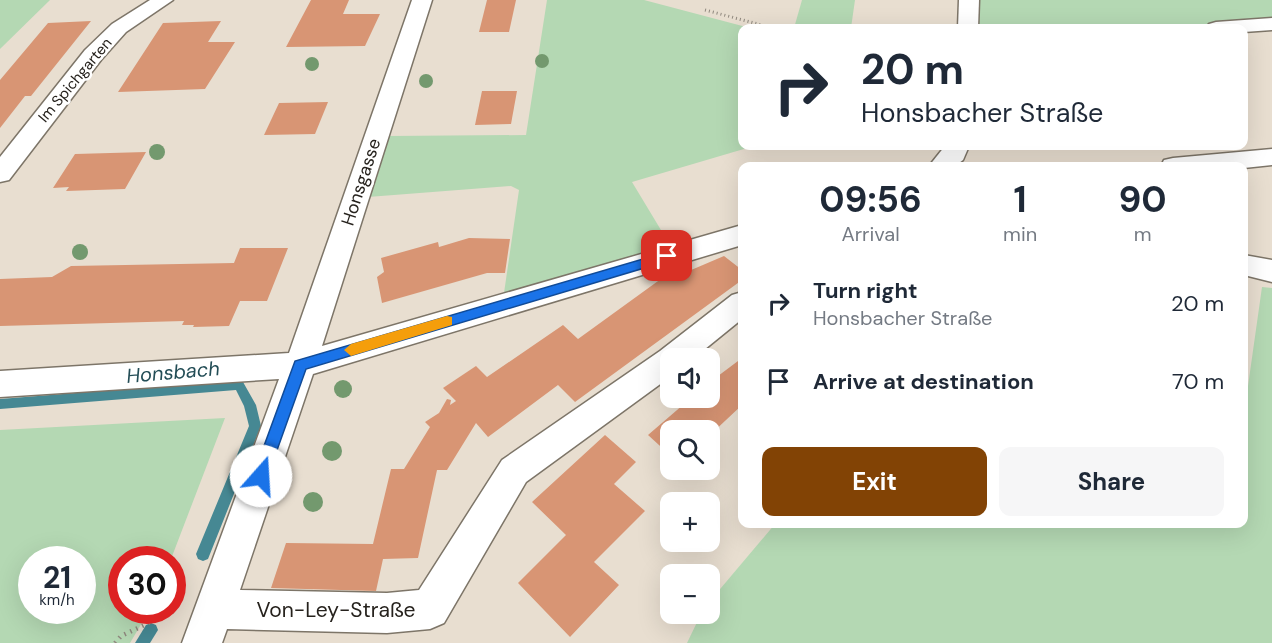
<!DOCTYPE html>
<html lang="en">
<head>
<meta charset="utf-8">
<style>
	body { margin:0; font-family:"DM Sans",sans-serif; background:#f6f6f7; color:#1f2937; height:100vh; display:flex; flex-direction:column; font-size:22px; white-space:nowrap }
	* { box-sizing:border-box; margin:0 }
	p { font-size:20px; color:#747a83 }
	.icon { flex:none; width:33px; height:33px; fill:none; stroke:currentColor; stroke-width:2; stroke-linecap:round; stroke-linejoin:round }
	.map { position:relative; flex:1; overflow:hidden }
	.side { position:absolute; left:738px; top:162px; width:510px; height:366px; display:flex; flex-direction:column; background:#fff; border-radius:12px; box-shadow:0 6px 24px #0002 }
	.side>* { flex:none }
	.top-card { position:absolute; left:738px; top:24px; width:510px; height:126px; border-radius:12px; box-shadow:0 6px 24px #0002; background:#fff; color:#1f2937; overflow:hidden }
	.tools { position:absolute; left:660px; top:348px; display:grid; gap:12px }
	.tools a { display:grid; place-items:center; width:60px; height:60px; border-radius:12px; background:#fff; box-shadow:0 6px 24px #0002; font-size:30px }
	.speed { position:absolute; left:18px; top:546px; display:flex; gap:12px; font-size:30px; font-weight:700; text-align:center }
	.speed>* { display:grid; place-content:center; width:78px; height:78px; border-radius:50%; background:#fff; box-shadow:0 6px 24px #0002; line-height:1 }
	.speed small { font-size:15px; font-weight:400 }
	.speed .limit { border:9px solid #d22; background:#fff; color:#111 }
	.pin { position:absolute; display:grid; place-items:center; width:51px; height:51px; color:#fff; margin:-26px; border-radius:12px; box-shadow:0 3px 9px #0006 }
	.me { position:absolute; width:66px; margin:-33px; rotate:19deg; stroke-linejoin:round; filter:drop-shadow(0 0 4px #0008) }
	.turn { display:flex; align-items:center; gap:21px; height:126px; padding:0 24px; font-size:27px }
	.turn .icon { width:78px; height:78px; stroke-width:2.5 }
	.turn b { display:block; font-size:42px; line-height:51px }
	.eta { display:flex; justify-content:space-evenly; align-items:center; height:102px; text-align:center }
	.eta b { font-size:36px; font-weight:700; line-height:42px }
	.button { display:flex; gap:12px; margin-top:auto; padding:12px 24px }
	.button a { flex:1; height:69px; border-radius:12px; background:#824305; color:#fff; font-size:24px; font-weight:700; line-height:69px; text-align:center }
	.button a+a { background:#f6f6f7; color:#1f2937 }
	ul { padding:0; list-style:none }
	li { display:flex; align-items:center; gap:18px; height:78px; padding:0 24px }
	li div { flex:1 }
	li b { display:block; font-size:22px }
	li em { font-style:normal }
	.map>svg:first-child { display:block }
	.green { fill:#b4d8b3; fill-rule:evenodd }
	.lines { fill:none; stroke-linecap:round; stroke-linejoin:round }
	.stream { fill:#468893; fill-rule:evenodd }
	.building { fill:#d89574 }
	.street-casing { stroke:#7d7568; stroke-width:3 }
	.path-far1 { stroke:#8f887e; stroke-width:3; stroke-dasharray:1 3; stroke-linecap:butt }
	.path { stroke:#8f887e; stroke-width:4.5; stroke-dasharray:1.5 5; stroke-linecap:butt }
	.street { fill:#fff; fill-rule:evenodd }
	.tree { fill:#73996e }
	.route { fill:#1a73e8; stroke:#114b97; stroke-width:1.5 }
	.slow { fill:#f59e0b }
	.labels { text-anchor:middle; stroke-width:5; stroke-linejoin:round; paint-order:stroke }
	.far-street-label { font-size:15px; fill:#26221d; stroke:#fff }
	.street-label { font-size:18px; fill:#26221d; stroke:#fff }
	.water-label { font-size:20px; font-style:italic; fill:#234d56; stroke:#fff }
	.near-street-label { font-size:21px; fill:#26221d; stroke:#fff }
</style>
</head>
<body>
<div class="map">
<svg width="1272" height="643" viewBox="0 0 1272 643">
	<rect width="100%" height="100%" fill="#e8ded0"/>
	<g class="green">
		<polygon points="0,0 50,0 0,49"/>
		<polygon points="547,0 644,0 750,28 742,28 742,146 754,146 632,182 670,245 504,293 519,190 511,186 368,197 389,136 526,135"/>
		<polygon points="802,0 855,0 851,28 794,28"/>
		<polygon points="978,0 1272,0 1272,19 1161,28 982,28 979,26"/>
		<polygon points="1262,287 1272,288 1272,643 687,643 701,614 710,614 710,601 775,524 1244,524 1244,388 1248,386"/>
		<path d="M225 418 171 559 122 560V610L149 611 130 643H0V430ZM32 560H82V610H32Z"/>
	</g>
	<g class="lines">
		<g class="stream">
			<polygon points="239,380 243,382 256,405 261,426 208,559 203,561 198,559 196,554 249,426 244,406 236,390 0,409 0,399"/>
			<polygon points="151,623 156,625 158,630 150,643 135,643 146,625"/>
		</g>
	</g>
	<g class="building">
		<polygon points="311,0 349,0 343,14 380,14 365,46 286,47"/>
		<polygon points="487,0 516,0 509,32 479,32"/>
		<polygon points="91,21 31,96 25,96 0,128 0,80 48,23"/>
		<polygon points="221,21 208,42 235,42 205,89 118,92 163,23"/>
		<polygon points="482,91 517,91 511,124 475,125"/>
		<polygon points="328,102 315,134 264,135 279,103"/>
		<polygon points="146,152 125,189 66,191 69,187 53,188 75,154"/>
		<polygon points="469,238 510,239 505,273 487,273 382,303 377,277 384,272 381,258 438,242 439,247"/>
		<polygon points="240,248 288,248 267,301 240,301 229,326 193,327 194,325 182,325 184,321 0,326 0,279 52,277 71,266 234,263"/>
		<polygon points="724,256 742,270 742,280 575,402 558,385 488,437 476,423 447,470 437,470 418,558 383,559 376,591 271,588 286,543 373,544 391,469 404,469 430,427 425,422 439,413 447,399 451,400 450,405 456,401 443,388 476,366 487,377 563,325 578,339 665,276 670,279"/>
		<polygon points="742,358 742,405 710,435 710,430 670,430 670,455 648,435 691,398 710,398 710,382"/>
		<polygon points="605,435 636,462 614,484 645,511 594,562 619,585 570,637 518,583 566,535 532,502"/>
	</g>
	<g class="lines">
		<g class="street-casing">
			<g id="street">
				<polygon points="150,0 173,0 126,32 101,60 9,180 0,182 0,157 85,50 112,24"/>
				<polygon points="412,0 432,0 322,346 742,225 742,245 313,374 240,590 387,593 419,590 502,460 660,351 732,295 742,292 742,319 694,358 670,358 670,377 526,482 444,623 430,629 387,633 227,629 222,643 182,643 279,379 0,397 0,371 289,353"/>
				<polygon points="959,0 979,0 978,28 958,28"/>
				<polygon points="1272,18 1272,30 1244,32 1244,28 1206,28 1209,24 1216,22"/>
				<polygon points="945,146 969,146 963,160 955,166 929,166"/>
				<polygon points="1272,149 1272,165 1244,168 1161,166 1164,160 1173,158"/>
				<polygon points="1244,255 1272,260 1272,282 1244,275"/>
			</g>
		</g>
		<polyline class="path-far1" points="705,10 773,28"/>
		<polyline class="path" points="115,643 121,636 174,611"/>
		<use href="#street" class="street"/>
	</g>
	<g class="tree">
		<circle cx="542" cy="61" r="7"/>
		<circle cx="312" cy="64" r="7"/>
		<circle cx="426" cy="81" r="7"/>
		<circle cx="157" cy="152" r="8"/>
		<circle cx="80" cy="252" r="8"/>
		<circle cx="343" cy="389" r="9"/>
		<circle cx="332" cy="451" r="10"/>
		<circle cx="313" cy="502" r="10"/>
	</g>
	<polygon class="route" points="667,252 673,256 671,260 306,369 266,481 261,483 255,481 253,476 295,361"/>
	<polygon class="slow" points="447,316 452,317 452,325 351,356 344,350 351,344"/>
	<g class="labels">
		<g class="far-street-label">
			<text transform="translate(75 80) rotate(-50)" y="5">Im Spichgarten</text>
		</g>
		<g class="street-label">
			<text transform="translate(361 182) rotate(-72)" y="6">Honsgasse</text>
		</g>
		<g class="water-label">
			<text transform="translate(173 372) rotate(-5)" y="7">Honsbach</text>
		</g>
		<g class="near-street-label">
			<text x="336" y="617">Von-Ley-Straße</text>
		</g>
	</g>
</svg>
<div class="tools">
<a><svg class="icon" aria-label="sound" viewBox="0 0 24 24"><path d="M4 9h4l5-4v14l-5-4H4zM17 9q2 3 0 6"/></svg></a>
<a><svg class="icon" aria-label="search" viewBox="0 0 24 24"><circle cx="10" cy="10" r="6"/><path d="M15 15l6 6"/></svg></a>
<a>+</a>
<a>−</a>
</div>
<div class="speed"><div>21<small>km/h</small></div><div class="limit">30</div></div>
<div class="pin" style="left:667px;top:256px;background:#d93025"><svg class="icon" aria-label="arrive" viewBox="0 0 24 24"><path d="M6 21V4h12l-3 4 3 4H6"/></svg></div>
<svg class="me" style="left:261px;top:476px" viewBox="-20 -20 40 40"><circle r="19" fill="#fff"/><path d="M0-13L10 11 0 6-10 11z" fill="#1a73e8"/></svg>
<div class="top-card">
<div class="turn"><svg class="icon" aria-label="right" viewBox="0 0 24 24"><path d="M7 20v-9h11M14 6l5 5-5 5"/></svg><div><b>20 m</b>Honsbacher Straße</div></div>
</div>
<section class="side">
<div class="eta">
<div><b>09:56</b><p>Arrival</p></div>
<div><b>1</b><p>min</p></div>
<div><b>90</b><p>m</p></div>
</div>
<ul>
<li><svg class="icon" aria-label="right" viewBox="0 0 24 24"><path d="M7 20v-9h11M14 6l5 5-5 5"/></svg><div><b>Turn right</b><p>Honsbacher Straße</p></div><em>20 m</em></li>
<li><svg class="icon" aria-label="arrive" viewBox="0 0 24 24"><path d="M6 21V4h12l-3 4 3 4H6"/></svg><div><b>Arrive at destination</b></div><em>70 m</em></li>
</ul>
<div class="button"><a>Exit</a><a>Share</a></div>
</section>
</div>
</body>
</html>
